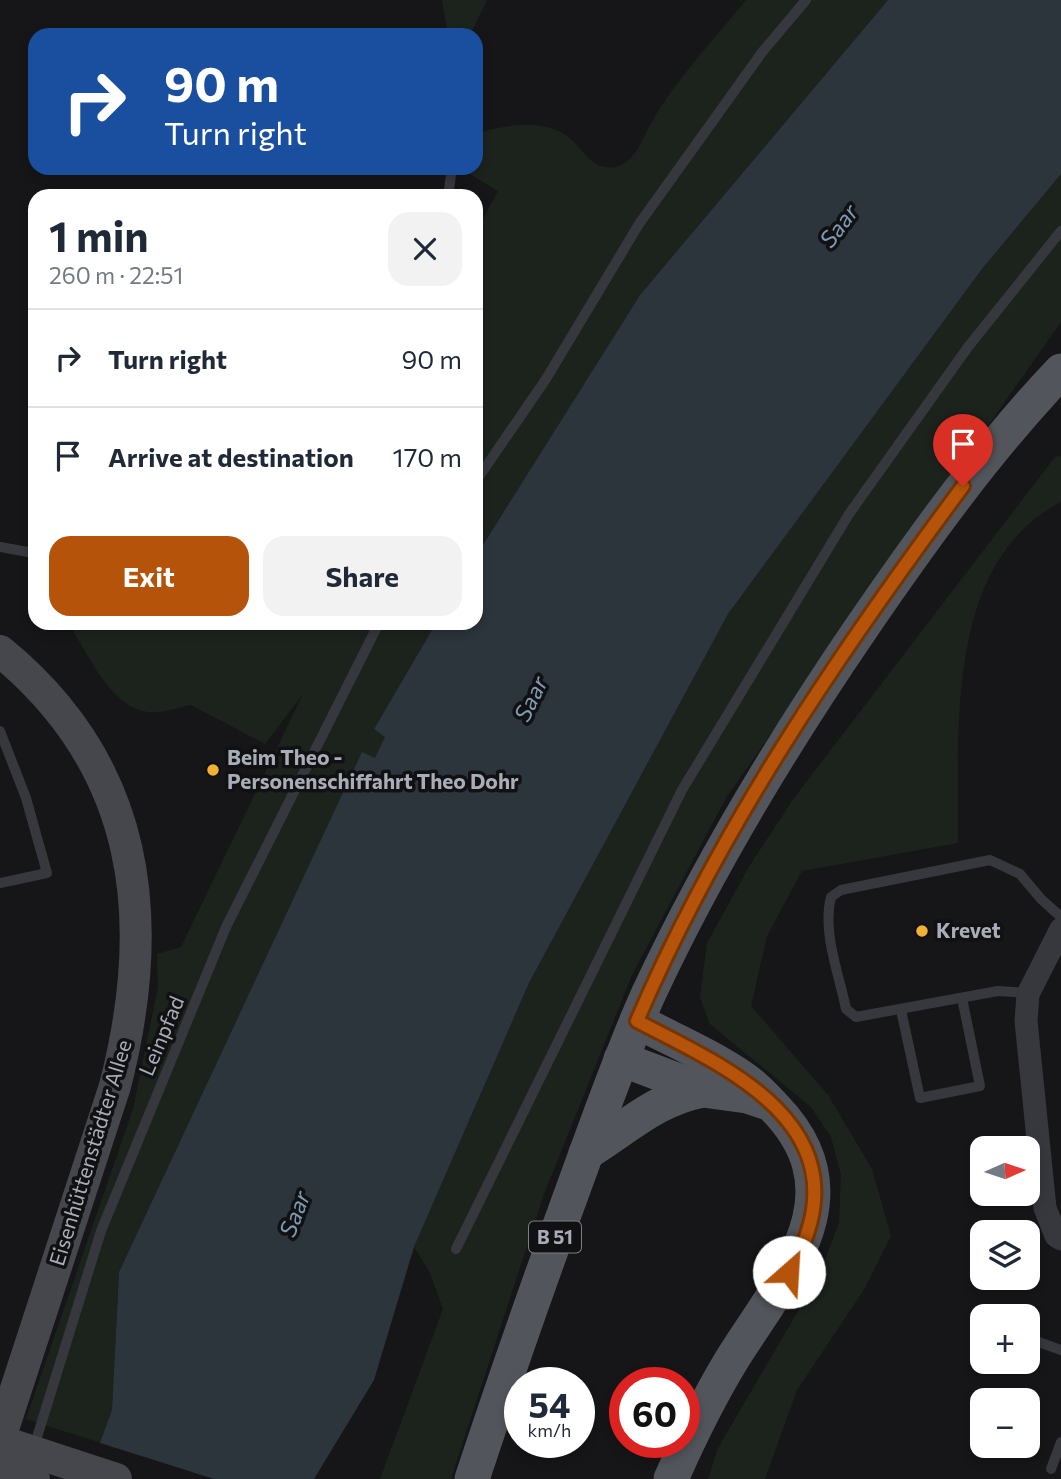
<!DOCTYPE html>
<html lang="en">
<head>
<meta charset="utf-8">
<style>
	body { margin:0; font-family:Commissioner,sans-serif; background:#f2f2f3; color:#1f2937; height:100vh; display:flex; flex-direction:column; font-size:26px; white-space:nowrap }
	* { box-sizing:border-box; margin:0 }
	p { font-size:23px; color:#747a83 }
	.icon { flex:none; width:38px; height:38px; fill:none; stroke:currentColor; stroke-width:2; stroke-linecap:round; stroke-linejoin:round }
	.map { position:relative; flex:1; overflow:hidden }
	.drawer { position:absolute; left:28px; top:189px; width:455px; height:441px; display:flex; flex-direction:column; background:#fff; border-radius:21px; box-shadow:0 4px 10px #0003 }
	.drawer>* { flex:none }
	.guide { position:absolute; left:28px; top:28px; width:455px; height:147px; border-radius:21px; box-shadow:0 4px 10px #0003; background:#1a4fa0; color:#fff; overflow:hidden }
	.needle { width:46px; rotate:87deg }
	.controls { position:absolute; left:970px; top:1136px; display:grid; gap:14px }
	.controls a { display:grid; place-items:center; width:70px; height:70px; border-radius:14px; background:#fff; box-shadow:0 4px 10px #0003; font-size:35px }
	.speed { position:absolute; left:504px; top:1367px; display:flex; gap:14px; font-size:35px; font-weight:700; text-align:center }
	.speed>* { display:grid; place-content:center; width:91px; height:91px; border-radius:50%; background:#fff; box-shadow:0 4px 10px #0003; line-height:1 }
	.speed small { font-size:18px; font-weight:400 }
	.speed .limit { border:10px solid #d22; background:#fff; color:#111 }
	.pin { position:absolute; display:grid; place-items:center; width:60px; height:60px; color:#fff; margin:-72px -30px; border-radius:50% 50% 50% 0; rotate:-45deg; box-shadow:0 0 7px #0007 }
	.pin .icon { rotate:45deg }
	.me { position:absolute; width:77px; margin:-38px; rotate:26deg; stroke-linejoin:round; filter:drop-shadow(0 0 5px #0008) }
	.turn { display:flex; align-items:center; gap:24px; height:147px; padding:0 21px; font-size:32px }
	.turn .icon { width:91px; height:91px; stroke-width:2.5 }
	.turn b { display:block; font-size:49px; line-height:60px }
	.round { display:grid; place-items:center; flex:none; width:74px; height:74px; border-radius:21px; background:#f2f2f3 }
	.head { display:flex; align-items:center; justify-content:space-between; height:119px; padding:0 21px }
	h1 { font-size:42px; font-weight:700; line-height:52px }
	.primary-button { display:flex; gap:14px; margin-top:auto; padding:14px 21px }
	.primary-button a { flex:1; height:80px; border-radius:21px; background:#b45309; color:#fff; font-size:28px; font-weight:700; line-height:80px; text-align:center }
	.primary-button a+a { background:#f2f2f3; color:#1f2937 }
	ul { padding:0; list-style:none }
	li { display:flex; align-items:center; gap:21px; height:98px; padding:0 21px; border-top:2px solid #e0e1e3 }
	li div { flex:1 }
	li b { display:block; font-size:26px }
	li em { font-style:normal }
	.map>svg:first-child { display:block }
	.green { fill:#1c231d }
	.water { fill:#2c353c }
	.pier { fill:#161618 }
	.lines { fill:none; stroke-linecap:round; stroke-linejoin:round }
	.lane { stroke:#37383d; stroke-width:10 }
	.street { stroke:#37383d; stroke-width:23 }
	.secondary { stroke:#45474d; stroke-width:32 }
	.primary { stroke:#53555c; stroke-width:35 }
	.secondary-bridge { stroke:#45474d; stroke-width:32 }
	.route-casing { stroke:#753606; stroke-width:18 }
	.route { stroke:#b45309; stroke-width:12 }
	.poi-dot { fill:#f2b134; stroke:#111113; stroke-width:2.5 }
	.labels { text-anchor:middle; stroke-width:7; stroke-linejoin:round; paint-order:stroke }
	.shield { fill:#111113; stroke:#7b7e86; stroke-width:2 }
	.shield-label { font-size:19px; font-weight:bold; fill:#a8adb8 }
	.poi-label { font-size:21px; font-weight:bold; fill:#a8adb8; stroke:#111113; text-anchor:start }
	.street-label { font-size:21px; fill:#a8adb8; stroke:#111113 }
	.water-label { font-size:23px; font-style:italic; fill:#7f9bb3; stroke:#111113 }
</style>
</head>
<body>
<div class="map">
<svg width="1061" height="1479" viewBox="0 0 1061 1479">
	<rect width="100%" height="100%" fill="#161618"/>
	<g class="green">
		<polygon points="442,0 487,0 470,35 448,35"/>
		<path d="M746 0H888L640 295 476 556V232L498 191 460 168H476V134C503 125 538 119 564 134 582 145 590 172 616 167 634 163 641 142 649 127 674 81 713 41 746 0Z"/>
		<polygon points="1061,174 1061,322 726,798 632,975 544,1194 451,1479 380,1479 443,1309 429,1271 414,1247 529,983 728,614 982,269"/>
		<path d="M1061 456V502C944 562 959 732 958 843L802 871 767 936 751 1006 828 1095 872 1169 891 1236 865 1288 797 1390 765 1479H708L718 1448 818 1277 839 1223 841 1175 831 1137 811 1107 710 1024 700 998 707 943 750 865 794 798 1055 457Z"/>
		<path d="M74 623H436L374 729 386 737 375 759 362 753 119 1272 112 1410 101 1443 26 1419 133 1109 158 987 157 954 181 947 303 694 265 744 191 705C181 707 169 711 159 712 116 717 93 662 74 633Z"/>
	</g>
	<polygon class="water" points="888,0 1061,0 1061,174 982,269 728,614 529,983 414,1247 374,1380 314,1479 87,1479 112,1410 119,1272 362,752 375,758 385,737 374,729 436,623 476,623 476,556 640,295"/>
	<polygon class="pier" points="97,1442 214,1479 84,1479"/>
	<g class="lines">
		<g class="lane">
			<polyline points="448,196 452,168"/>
			<polyline points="476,481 546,379 639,224 763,51 806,0"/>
			<polyline points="0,547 28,552 35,550"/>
			<polyline points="0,731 26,798 47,873 0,883"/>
			<path d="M1029 993 998 991 856 1017 846 1009C839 974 822 932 831 897L841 890 990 860 1020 874 1041 899 1061 917"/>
			<polyline points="901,1010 920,1098 980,1086 962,998"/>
			<polyline points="456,1249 682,790 849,514 968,347 1061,231"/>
			<polyline points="1036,1341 1061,1350"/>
			<polyline points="33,1450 101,1231 226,927 379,623"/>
			<polyline points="1051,1469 1061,1442"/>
		</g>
		<polyline class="street" points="1061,929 1028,994 1026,1021 1045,1208 1056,1236 1061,1239"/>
		<path class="secondary" d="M0 651C141 766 158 919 115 1086L0 1438"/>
		<g class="primary">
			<path d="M637 1021C673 1040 711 1056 744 1079 756 1087 765 1098 775 1108 861 1197 781 1280 731 1361 708 1399 689 1438 671 1479"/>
			<polyline points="621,1059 703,1090 747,1096 765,1102"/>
			<path d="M586 1153C627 1128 655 1099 703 1090"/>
			<path d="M472 1479C506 1376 542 1274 579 1173 601 1113 622 1053 648 995 708 866 782 744 862 627 923 538 987 449 1061 371"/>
		</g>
		<g class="secondary-bridge">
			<polyline points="0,1441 116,1479"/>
			<polyline points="0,1468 34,1479"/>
		</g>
	</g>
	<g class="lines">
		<g class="route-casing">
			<path id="route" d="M789 1272C795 1260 803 1247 807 1234 847 1117 717 1063 637 1021 719 829 839 653 963 486"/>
		</g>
		<use href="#route" class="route"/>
	</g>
	<g class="poi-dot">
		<circle cx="213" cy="770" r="7"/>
		<circle cx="922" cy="931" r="7"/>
	</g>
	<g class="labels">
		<rect class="shield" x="529" y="1221.5" width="52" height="31" rx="5"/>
		<g class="shield-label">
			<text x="555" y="1244">B 51</text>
		</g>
		<g class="poi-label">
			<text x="227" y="765">Beim Theo -<tspan x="227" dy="24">Personenschiffahrt Theo Dohr</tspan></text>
			<text x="936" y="938">Krevet</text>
		</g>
		<g class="street-label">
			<text transform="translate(162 1036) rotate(-67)" y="7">Leinpfad</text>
			<text transform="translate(91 1153) rotate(-73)" y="7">Eisenhüttenstädter Allee</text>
		</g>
		<g class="water-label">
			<text transform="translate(839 226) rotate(-53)" y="8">Saar</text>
			<text transform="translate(531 699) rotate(-64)" y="8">Saar</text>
			<text transform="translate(295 1214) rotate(-69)" y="8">Saar</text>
		</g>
	</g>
</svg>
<div class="controls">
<a><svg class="needle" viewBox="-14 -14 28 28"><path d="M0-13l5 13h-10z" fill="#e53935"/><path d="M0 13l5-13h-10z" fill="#747a83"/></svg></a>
<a><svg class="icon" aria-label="layers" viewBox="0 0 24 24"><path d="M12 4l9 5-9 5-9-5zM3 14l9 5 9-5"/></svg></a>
<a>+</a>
<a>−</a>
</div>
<div class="speed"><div>54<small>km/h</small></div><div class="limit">60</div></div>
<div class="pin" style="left:963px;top:486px;background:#d93025"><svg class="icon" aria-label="arrive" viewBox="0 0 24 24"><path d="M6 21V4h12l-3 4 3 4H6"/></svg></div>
<svg class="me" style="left:789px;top:1272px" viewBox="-20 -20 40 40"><circle r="19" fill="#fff"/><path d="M0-13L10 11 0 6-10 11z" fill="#b45309"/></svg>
<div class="guide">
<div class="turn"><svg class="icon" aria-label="right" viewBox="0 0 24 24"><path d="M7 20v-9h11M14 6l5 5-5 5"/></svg><div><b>90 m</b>Turn right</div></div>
</div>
<section class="drawer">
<div class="head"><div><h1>1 min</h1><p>260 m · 22:51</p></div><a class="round"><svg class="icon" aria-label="close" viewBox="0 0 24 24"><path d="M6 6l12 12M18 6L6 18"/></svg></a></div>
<ul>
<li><svg class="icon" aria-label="right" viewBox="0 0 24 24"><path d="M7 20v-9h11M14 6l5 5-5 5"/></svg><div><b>Turn right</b></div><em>90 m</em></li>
<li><svg class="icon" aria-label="arrive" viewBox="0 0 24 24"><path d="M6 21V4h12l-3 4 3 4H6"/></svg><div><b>Arrive at destination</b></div><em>170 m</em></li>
</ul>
<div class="primary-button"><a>Exit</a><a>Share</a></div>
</section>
</div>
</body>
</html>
